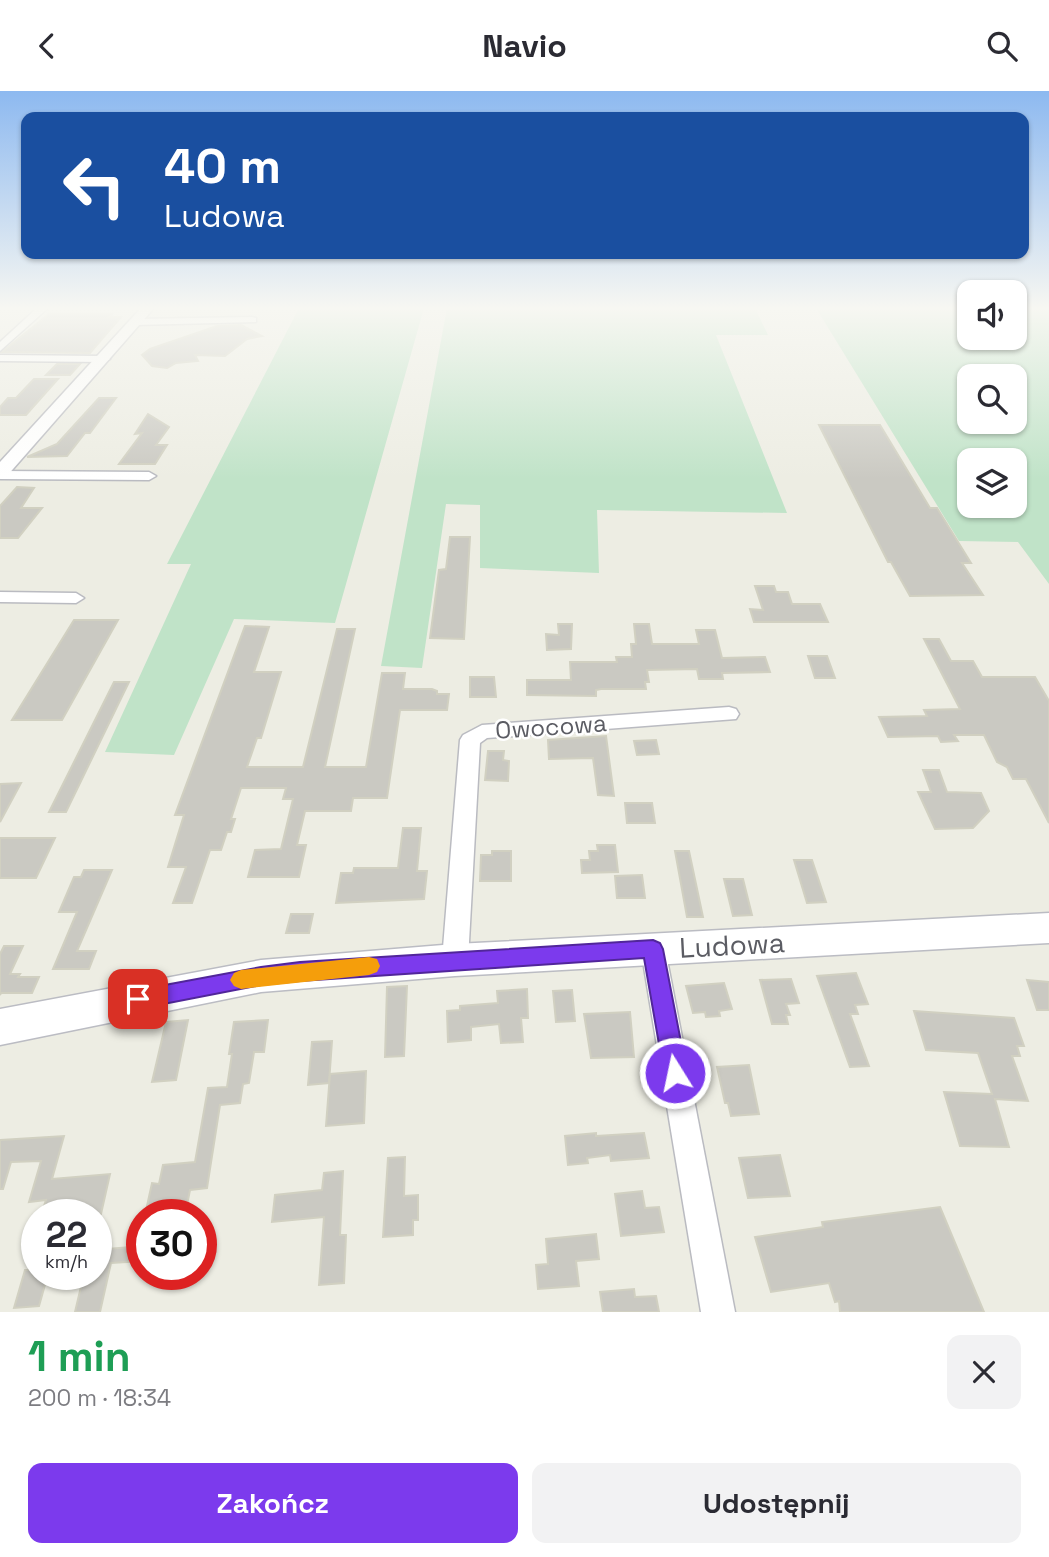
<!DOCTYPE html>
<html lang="pl">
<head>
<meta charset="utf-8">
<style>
	body { margin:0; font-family:"Space Grotesk",sans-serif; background:#f2f2f3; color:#2b2b33; height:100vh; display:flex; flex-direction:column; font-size:26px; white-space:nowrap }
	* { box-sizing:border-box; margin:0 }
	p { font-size:23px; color:#7c7c81 }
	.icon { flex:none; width:38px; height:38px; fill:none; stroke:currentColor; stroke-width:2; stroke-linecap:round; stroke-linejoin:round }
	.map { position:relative; height:1221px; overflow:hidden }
	.drawer { display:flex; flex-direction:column; background:#fff; flex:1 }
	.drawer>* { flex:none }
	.guide { position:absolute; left:21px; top:21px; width:1008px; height:147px; border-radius:14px; box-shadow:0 2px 5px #0004; background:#1a4fa0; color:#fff; overflow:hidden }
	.fabs { position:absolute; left:957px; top:189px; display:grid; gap:14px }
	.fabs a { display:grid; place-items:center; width:70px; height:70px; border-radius:14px; background:#fff; box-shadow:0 2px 5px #0004; font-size:35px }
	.speed { position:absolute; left:21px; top:1108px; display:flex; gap:14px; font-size:35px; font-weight:700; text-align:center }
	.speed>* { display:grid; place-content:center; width:91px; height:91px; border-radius:50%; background:#fff; box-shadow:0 2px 5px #0004; line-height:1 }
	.speed small { font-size:18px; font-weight:400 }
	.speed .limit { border:10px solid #d22; background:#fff; color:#111 }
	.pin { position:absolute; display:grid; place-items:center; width:60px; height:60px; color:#fff; margin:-30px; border-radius:14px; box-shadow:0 4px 10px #0006 }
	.me { position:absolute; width:77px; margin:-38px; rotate:350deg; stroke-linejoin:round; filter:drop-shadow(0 0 5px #0008) }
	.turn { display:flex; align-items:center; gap:24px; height:147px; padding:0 28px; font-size:32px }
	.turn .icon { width:91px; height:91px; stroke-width:2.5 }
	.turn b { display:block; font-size:49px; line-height:60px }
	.round { display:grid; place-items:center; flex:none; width:74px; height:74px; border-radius:14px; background:#f2f2f3 }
	.overview { display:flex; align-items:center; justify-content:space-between; height:119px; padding:0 28px }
	h1 { font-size:42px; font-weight:600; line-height:52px; color:#1e9e55 }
	.action { display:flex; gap:14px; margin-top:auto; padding:14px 28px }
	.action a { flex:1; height:80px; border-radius:14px; background:#7c3aed; color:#fff; font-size:28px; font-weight:600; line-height:80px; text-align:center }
	.action a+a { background:#f2f2f3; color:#2b2b33 }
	header { display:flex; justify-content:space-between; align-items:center; height:91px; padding:0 28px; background:#fff; font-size:32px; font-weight:600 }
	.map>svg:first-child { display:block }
	.green { fill:#c0e3c8; fill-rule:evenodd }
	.building { fill:#cac9c2; stroke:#d1d0c1; stroke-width:2 }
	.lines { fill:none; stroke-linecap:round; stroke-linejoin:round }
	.minor-casing { stroke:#babbc1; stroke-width:3 }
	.tertiary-casing { stroke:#babbc1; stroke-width:3 }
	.secondary-casing { stroke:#bbbcc3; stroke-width:3 }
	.minor { fill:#fff; fill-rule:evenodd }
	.tertiary { fill:#fff; fill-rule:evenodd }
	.secondary { fill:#fff; fill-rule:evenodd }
	.route { fill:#7c3aed; stroke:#51269a; stroke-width:2 }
	.slow { fill:#f59e0b }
	.labels { text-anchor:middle; stroke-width:5; stroke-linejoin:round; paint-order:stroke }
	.street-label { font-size:24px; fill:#5b5c63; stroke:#fff }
	.near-street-label { font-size:28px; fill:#5b5c63; stroke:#fff }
</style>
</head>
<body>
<header><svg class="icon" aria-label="back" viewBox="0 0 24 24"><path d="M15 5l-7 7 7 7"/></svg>Navio<svg class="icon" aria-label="search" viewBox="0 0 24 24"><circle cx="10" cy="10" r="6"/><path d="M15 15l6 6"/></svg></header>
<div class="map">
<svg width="1049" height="1221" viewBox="0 0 1049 1221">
	<rect width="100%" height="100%" fill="#edede3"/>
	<g class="green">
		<polygon points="299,217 424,217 335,532 234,528 174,664 105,661 191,473 167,473"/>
		<polygon points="447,217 755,217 768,244 716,244 787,422 597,419 599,482 480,477 480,414 446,413 422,577 381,575"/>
		<path d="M816 217H969L970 247H1015V217H1049V493L1018 451 959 450ZM970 285H1015V331H970ZM970 369H1015V415H970Z"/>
	</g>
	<g class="building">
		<polygon points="49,223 112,223 109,226 121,226 90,262 2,261"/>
		<polygon points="241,234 262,245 247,248 225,265 195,264 198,270 176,272 167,277 152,275 142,264 150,258 217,235"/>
		<polygon points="57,273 80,273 70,284 46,284"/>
		<polygon points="34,288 58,288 26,324 0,324 0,316 8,307 16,307"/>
		<polygon points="99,307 116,307 90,342 85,342 67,365 27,366 57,353"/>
		<polygon points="148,323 169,336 156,354 167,354 155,373 119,373 142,342 135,343"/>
		<polygon points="819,334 880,334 930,417 937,417 971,472 962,472 983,504 910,505 891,471 888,471"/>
		<polygon points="17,396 34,397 21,417 42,417 18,447 0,447 0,415"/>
		<polygon points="450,446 470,446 464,548 430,547 439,479 446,478"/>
		<polygon points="755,495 774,495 776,501 788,501 792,513 820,513 828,531 754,531 750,518 763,519"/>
		<polygon points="74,529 118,529 62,629 12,629"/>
		<polygon points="558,533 572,533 571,558 547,559 546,543 559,544"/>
		<polygon points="634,533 649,533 652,553 699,553 696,539 715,539 722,567 765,566 770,581 722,582 723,588 699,588 697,578 647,579 649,591 645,591 646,598 601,598 596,599 596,605 527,604 527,589 571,589 570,571 617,571 616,566 632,566 631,553 636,553"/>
		<polygon points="245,535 269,536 254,581 281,581 261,647 257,647 247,676 303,676 337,538 355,538 325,676 366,676 382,582 405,582 403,598 432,598 437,600 437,603 449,603 447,619 400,619 387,707 353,707 351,720 305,720 297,754 306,754 299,786 248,786 255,759 281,758 293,708 283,708 286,697 241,697 231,728 235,728 231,741 227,741 221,759 210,759 192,812 173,812 186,776 168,776 184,724 175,724"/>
		<polygon points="924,548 939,548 951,570 973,570 982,586 1035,586 1049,610 1049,732 1026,688 1013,688 1007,676 997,671 984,644 954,644 958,650 941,651 938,645 888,646 879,626 927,625 924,619 960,618"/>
		<polygon points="808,565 827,565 835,587 815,587"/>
		<polygon points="470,586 494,586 496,606 470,606"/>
		<polygon points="114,591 129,591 66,721 49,721"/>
		<polygon points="606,645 614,705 598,704 593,667 549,668 548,649"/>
		<polygon points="656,649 659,663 637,664 634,650"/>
		<polygon points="488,660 504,660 503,669 509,670 508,690 485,689"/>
		<polygon points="923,679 939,679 947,701 981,702 989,720 973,737 935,738 918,701 931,701"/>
		<polygon points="21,692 0,731 0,693"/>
		<polygon points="625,712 652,712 655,732 627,732"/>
		<polygon points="403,737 421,737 417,780 427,780 424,808 336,812 341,782 353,782 354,777 398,777"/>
		<polygon points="0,747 55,747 36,787 0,787"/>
		<polygon points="597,754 615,754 618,781 582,782 581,769 590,769 589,760 598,760"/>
		<polygon points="492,760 511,760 511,790 480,790 481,764 492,764"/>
		<polygon points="675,760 689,760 703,826 687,826"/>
		<polygon points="794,769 812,769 826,811 807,812"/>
		<polygon points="84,779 112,779 77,860 96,860 89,878 53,878 77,821 59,821 74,786 81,786"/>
		<polygon points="642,784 645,807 617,807 615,785"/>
		<polygon points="724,788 743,788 752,824 733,825"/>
		<polygon points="291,823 313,823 309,842 286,842"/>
		<polygon points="4,855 23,855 10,883 20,883 18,886 39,886 32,902 1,902 0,904 0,863"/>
		<polygon points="856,882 868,913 855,914 858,923 850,923 869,975 850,976 817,885"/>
		<polygon points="791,888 799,912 786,913 790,924 786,924 788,933 772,933 760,889"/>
		<polygon points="1027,889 1049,891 1049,919 1037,919"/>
		<polygon points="724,892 732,918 719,920 720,925 706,926 705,921 693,922 686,895"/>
		<polygon points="407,895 404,965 385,966 387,896"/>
		<polygon points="527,898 528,927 521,927 523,951 501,952 499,933 471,936 471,949 448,951 447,920 460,919 460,915 498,912 497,900"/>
		<polygon points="572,899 575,930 556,931 553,900"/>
		<polygon points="914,920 1014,927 1024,955 1017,955 1020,965 1012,965 1028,1010 995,1008 1009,1056 960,1055 944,1001 992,1003 978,962 926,959"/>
		<polygon points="630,921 634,966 591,967 584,923"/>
		<polygon points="188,929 176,989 152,991 166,931"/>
		<polygon points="268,929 264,961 254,961 249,992 243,993 240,1012 220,1014 207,1097 190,1099 185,1124 145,1124 152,1092 159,1093 163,1074 195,1071 208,997 227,996 232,963 229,963 234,931"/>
		<polygon points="332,950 329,992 308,994 312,951"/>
		<polygon points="749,974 759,1023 731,1025 728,1012 725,1012 717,976"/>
		<polygon points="366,980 364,1032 326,1035 330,983"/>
		<polygon points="596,1042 596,1045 644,1042 649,1067 611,1070 610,1064 587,1067 588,1072 568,1074 565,1045"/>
		<polygon points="64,1045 52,1088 110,1083 101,1123 41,1124 46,1109 29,1111 41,1070 11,1071 3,1098 0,1098 0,1049"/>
		<polygon points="780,1064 790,1105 748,1107 739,1067"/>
		<polygon points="405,1066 404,1105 418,1104 418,1129 413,1129 413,1144 383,1146 388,1067"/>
		<polygon points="343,1080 340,1144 346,1144 344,1192 319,1194 324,1126 272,1131 275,1104 322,1099 324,1082"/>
		<polygon points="642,1100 645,1117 659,1116 664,1141 621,1145 615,1103"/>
		<polygon points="940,1116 984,1221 840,1221 839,1210 835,1211 829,1192 771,1201 755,1146 823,1136 822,1131"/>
		<polygon points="596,1143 599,1168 576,1170 579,1195 538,1198 536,1174 548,1173 546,1148"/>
		<polygon points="142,1155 142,1170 111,1172 100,1221 75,1221 84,1183 96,1183 96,1159"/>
		<polygon points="25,1179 37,1179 37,1183 48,1183 39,1215 14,1217"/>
		<polygon points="634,1198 635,1206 656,1205 659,1221 603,1221 600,1201"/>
	</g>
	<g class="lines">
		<g class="minor-casing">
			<g id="minor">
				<polygon points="37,217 48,217 0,260 0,251"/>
				<polygon points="252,226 256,227 256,231 135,234 130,231 135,228"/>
				<polygon points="0,264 104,265 110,268 104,271 0,270"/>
				<polygon points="0,380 149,381 156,385 149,389 0,388"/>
				<polygon points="0,501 76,502 84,507 76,512 0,511"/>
				<polygon points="729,616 736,618 739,623 736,628 487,647 480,652 468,869 464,877 455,880 446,877 442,869 460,649 463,644 482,634"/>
				<polygon points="653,847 662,850 665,858 735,1221 701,1221 641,858 644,850"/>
			</g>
		</g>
		<g class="tertiary-casing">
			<polygon id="tertiary" points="141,217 154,217 6,386 0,387 0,371"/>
		</g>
		<g class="secondary-casing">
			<polygon id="secondary" points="1049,822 1049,852 455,885 261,901 0,954 0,918 261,869 455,853"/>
		</g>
		<use href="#minor" class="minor"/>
		<use href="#tertiary" class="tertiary"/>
		<use href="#secondary" class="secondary"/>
	</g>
	<linearGradient id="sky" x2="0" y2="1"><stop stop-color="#8db9f0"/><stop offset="0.56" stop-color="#f7f7f2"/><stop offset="1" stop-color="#f7f7f2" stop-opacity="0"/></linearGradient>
	<rect width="1049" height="388" fill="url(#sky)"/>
	<polygon class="route" points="653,849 660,852 663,858 687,982 683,990 675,993 667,990 664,982 644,867 300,890 261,894 138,918 130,915 127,908 130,902 138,899 261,876 300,871"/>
	<polygon class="slow" points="369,866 377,868 380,875 377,881 369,884 241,898 234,895 230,889 234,882 241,879"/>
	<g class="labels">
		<g class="street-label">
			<text transform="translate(551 636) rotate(-4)" y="8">Owocowa</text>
		</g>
		<g class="near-street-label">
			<text transform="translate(732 854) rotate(-3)" y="10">Ludowa</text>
		</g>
	</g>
</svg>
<div class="fabs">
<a><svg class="icon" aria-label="sound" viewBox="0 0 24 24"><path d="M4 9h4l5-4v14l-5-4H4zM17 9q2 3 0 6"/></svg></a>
<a><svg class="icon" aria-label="search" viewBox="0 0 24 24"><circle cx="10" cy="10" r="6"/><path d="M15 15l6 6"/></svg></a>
<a><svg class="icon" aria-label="layers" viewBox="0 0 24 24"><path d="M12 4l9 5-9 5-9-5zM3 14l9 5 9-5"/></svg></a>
</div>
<div class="speed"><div>22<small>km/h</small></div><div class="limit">30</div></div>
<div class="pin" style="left:138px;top:908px;background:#d93025"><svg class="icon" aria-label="arrive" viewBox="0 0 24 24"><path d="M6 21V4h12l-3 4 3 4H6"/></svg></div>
<svg class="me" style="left:675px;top:982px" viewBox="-20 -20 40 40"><circle r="17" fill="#7c3aed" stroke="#fff" stroke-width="3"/><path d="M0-11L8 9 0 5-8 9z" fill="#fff"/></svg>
<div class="guide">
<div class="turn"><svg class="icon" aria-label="left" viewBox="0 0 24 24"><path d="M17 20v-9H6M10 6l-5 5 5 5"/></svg><div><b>40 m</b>Ludowa</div></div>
</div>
</div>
<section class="drawer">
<div class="overview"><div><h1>1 min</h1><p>200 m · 18:34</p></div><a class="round"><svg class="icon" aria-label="close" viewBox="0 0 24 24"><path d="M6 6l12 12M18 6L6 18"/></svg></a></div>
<div class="action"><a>Zakończ</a><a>Udostępnij</a></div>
</section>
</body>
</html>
